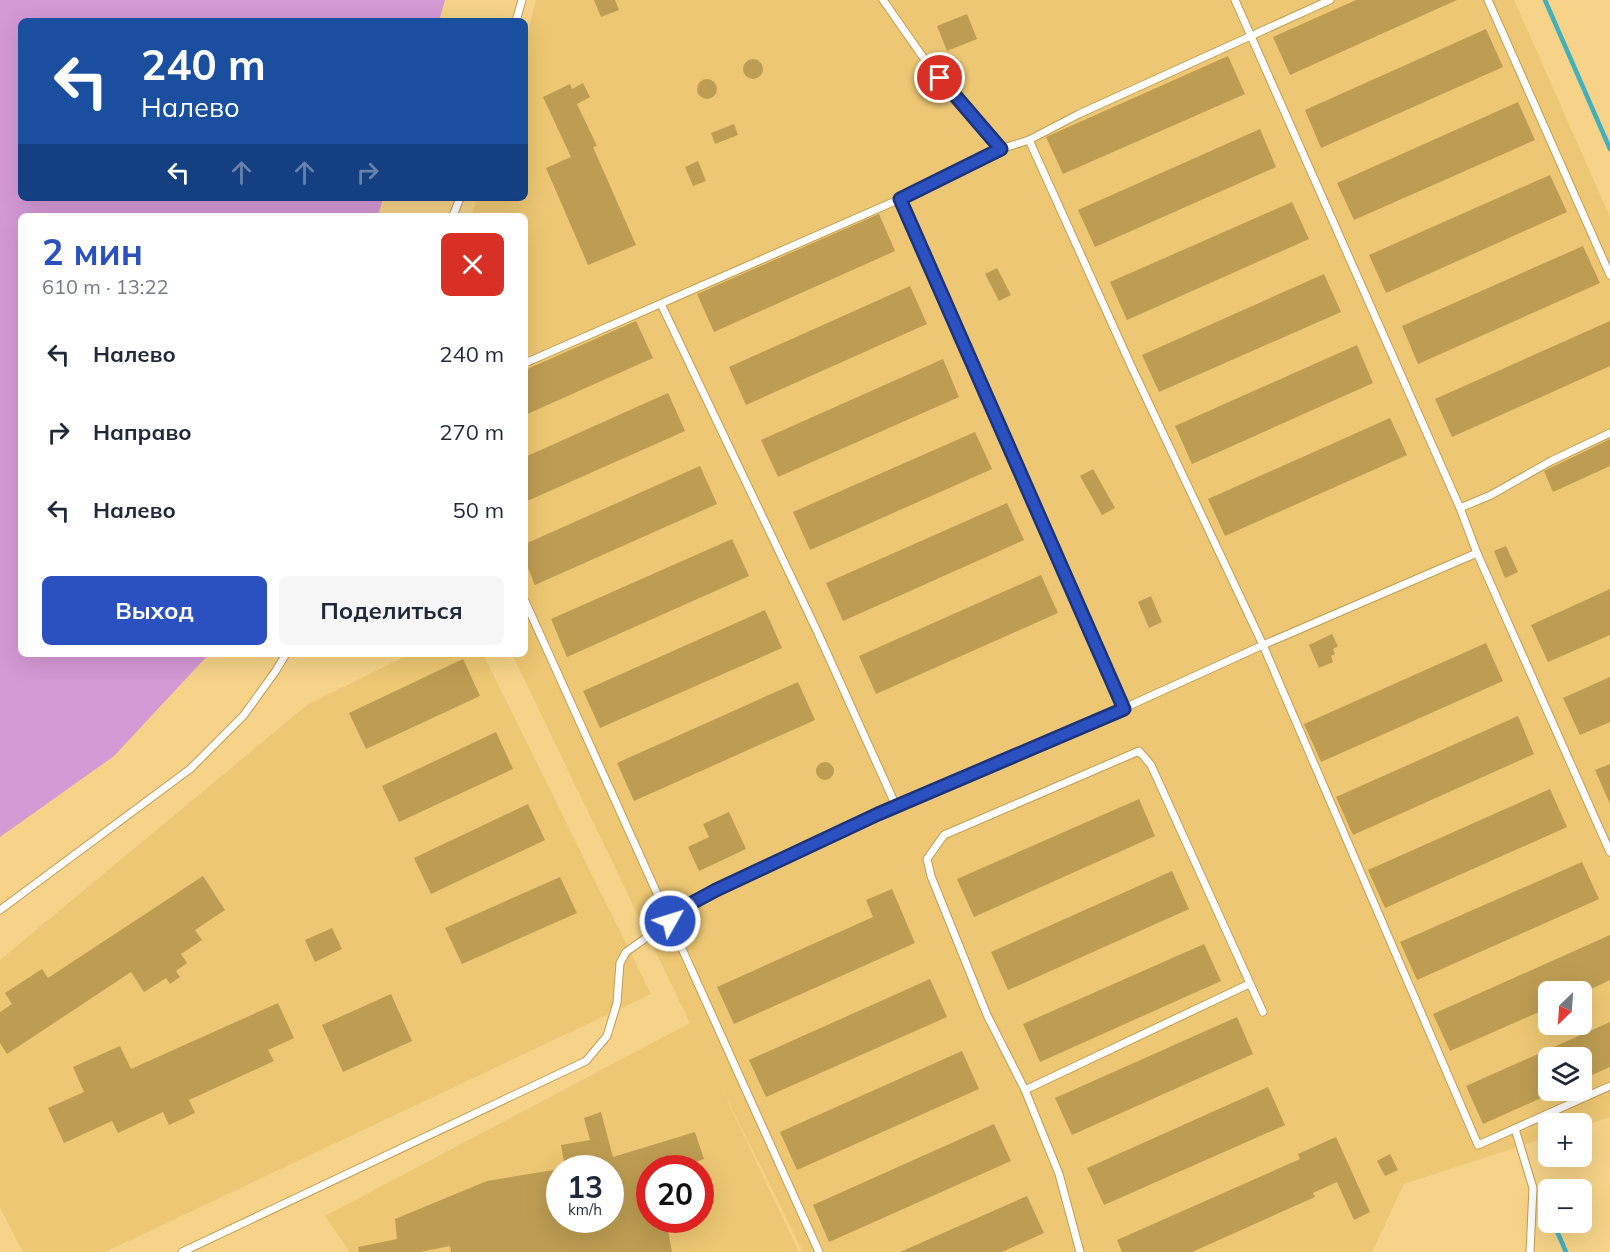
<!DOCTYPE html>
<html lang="ru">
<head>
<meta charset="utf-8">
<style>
	body { margin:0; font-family:Mulish,sans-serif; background:#f6f6f7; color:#1f2937; height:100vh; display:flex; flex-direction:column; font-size:22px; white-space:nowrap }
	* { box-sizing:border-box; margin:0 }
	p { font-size:20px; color:#747a83 }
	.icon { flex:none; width:33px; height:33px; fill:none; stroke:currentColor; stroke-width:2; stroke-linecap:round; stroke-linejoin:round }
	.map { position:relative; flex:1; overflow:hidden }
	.sheet { position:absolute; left:18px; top:213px; width:510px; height:444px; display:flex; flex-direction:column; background:#fff; border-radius:9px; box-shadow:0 6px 24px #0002 }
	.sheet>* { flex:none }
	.hud { position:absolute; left:18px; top:18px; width:510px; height:183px; border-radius:9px; box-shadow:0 6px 24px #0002; background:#1a4fa0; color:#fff; overflow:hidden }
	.needle { width:39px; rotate:205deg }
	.tools { position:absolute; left:1538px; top:981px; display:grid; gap:12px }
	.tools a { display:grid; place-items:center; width:54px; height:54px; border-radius:9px; background:#fff; box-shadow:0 6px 24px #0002; font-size:30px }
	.speed { position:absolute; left:546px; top:1155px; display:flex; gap:12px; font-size:30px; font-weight:700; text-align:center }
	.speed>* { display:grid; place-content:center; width:78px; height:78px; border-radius:50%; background:#fff; box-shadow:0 6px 24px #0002; line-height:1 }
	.speed small { font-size:15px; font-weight:400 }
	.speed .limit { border:9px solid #d22; background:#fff; color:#111 }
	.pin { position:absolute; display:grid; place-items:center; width:51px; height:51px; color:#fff; margin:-26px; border:3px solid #fff; border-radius:50%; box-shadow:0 2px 6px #0007 }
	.me { position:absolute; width:66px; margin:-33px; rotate:51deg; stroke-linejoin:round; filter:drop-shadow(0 0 4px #0008) }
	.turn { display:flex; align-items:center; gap:21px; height:126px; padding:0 24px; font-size:27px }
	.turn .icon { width:78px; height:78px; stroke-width:2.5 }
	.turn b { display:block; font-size:42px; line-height:51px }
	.lanes { display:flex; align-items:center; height:57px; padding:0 24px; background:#0003; justify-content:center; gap:30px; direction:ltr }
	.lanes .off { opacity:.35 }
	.round { display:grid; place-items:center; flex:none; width:63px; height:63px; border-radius:9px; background:#f6f6f7 }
	.summary { display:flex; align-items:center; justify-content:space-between; height:102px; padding:0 24px }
	h1 { font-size:36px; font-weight:700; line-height:45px; color:#2b50c0 }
	.button { display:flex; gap:12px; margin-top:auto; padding:12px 24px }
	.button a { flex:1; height:69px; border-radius:9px; background:#2b50c0; color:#fff; font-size:24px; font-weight:700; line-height:69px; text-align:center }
	.button a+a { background:#f6f6f7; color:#1f2937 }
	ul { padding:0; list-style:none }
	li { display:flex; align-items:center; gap:18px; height:78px; padding:0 24px }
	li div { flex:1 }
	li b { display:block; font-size:22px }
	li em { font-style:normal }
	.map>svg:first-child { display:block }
	.built { fill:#edc773; fill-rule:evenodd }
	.green { fill:#d599d6 }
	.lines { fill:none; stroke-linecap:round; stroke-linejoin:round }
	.stream { stroke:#42b0bd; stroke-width:4.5 }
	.building { fill:#be9d52 }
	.service-casing { stroke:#bf9d53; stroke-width:9 }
	.service { stroke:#fff; stroke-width:7 }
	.route-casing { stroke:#1c347d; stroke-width:15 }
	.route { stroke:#2b50c0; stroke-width:10 }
</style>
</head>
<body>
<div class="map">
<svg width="1610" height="1252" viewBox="0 0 1610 1252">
	<rect width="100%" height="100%" fill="#f6d388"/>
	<g class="built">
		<path d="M536 0H1514L1610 217V1117L1581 1127V1124H1548V1137L1404 1184 1372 1252H803L718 1081 799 1252H350L325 1216 690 1023 512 654H525V216H471L477 198H525V45ZM1548 992H1581V1024H1548ZM1548 1058H1581V1090H1548ZM560 1168H610V1220H560ZM650 1168H700V1220H650Z"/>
		<polygon points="410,654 483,654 651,994 105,1252 23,1252 0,1208 0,960 307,705"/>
	</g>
	<polygon class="green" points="0,0 445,0 439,21 21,21 21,198 383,198 378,216 21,216 21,654 209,654 114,756 0,837"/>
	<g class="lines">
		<g class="stream">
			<polyline points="1545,0 1610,149"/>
			<polyline points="1547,1207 1548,1209"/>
			<polyline points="1553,1222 1566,1252"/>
		</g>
	</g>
	<g class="building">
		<polygon points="594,0 615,0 619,10 601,17"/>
		<polygon points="1356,0 1457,0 1290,75 1273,37"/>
		<polygon points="967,14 977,39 947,51 937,26"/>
		<polygon points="1486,29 1503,67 1321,148 1305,110"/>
		<polygon points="1228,56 1245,94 1063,174 1046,137"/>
		<circle cx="753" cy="69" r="10"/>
		<circle cx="707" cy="89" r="10"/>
		<polygon points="583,83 590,97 577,104 597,146 593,147 636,245 588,265 546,168 571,157 543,97 570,84 572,89"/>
		<polygon points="1518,102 1535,140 1354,220 1337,183"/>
		<polygon points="734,124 738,135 715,144 711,133"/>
		<polygon points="1260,129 1276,167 1095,247 1078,210"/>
		<polygon points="698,161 706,181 693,186 685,167"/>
		<polygon points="1550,175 1567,212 1386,293 1369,255"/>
		<polygon points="1292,202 1309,239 1127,320 1110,282"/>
		<polygon points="879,214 895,251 714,332 697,294"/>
		<polygon points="1583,246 1600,283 1418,364 1402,326"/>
		<polygon points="997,268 1011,295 999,301 985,274"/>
		<polygon points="1324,274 1341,312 1159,392 1142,355"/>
		<polygon points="910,286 927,324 746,405 729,367"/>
		<polygon points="636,321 653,358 525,415 525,370"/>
		<polygon points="1610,321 1610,366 1452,437 1435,399"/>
		<polygon points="1357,345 1373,383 1192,464 1175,426"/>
		<polygon points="943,359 959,397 778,477 761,440"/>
		<polygon points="668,393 685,431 525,502 525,457"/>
		<polygon points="1390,418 1407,455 1225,536 1208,499"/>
		<polygon points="975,432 992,469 810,550 793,512"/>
		<polygon points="1610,439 1610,466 1553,492 1544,471"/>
		<polygon points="700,466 717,504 535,585 525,561 525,544"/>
		<polygon points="1093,469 1115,508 1102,515 1080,476"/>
		<polygon points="1007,503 1024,540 843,621 826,583"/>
		<polygon points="732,539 749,576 567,657 551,619"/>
		<polygon points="1506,546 1518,572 1505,578 1494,551"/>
		<polygon points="1041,575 1058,613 876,694 859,656"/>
		<polygon points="1610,589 1610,635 1548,662 1531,625"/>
		<polygon points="1151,596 1162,622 1149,628 1138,602"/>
		<polygon points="765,610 782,648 600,728 583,691"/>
		<polygon points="1332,634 1338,646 1333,649 1335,654 1331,656 1333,662 1319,668 1309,645"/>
		<polygon points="1486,643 1503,681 1321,762 1304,724"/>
		<polygon points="463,659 480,696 366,749 349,713"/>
		<polygon points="1610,677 1610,722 1580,735 1563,698"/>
		<polygon points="798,682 815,720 634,801 617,763"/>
		<polygon points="1518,716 1534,754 1353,835 1336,797"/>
		<polygon points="496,732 513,769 399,822 382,786"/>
		<circle cx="825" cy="771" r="9"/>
		<polygon points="1610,764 1610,804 1595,770"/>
		<polygon points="1550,789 1567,827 1385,908 1368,870"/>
		<polygon points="1139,799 1155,836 974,917 957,879"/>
		<polygon points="528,804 545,840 431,894 414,858"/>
		<polygon points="729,812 746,849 699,871 688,847 709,837 703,824"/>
		<polygon points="1582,862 1599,899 1417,980 1400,942"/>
		<polygon points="1172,871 1189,909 1008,990 991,952"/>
		<polygon points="203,876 225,910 195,930 202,940 181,954 187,963 176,971 180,977 170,984 166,978 144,992 131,972 7,1054 0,1043 0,1012 12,1004 5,993 42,969 48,978"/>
		<polygon points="560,877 577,913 462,964 445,928"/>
		<polygon points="892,889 915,943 734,1024 717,987 873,917 866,900"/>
		<polygon points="332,928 342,949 315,962 305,940"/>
		<polygon points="1610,935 1610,980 1585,992 1548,992 1548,1008 1450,1051 1433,1014"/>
		<polygon points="1204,944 1221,981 1040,1062 1023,1024"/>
		<polygon points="930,979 947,1017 766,1097 749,1060"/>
		<polygon points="391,994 412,1041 343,1072 322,1025"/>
		<polygon points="278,1003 294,1038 268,1050 274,1061 189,1100 195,1113 169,1125 163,1112 118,1133 112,1121 64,1143 48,1108 84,1092 73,1067 120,1046 131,1069"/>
		<polygon points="1237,1017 1253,1054 1072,1135 1055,1098"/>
		<polygon points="1610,1022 1610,1067 1581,1080 1581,1058 1548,1058 1548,1095 1483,1124 1466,1086"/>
		<polygon points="962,1051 979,1089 797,1170 780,1132"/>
		<polygon points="1268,1087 1285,1125 1104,1205 1087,1168"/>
		<polygon points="601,1112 613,1157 695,1132 704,1159 676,1168 650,1168 650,1220 666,1220 672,1252 451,1252 450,1246 420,1252 359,1252 358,1247 397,1239 395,1219 487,1181 560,1169 560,1220 610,1220 610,1168 565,1168 561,1145 590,1140 584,1118"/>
		<polygon points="994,1124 1011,1161 829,1242 813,1205"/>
		<polygon points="1336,1137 1370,1212 1354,1220 1337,1182 1313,1193 1315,1197 1192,1252 1122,1252 1117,1240 1300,1159 1298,1154"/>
		<polygon points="1390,1154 1398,1170 1385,1176 1377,1161"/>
		<polygon points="1027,1196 1044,1233 1002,1252 900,1252"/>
	</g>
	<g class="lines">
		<g class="service-casing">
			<g id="service">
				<polyline points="883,0 925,60 1001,149"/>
				<polyline points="1235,0 1460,508 1477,553"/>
				<polyline points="1488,0 1610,275"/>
				<polyline points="516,21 522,0"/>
				<polyline points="900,199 1124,709"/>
				<polyline points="453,216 460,198"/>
				<polyline points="661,304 817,631 896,806"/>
				<polyline points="525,363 900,199 1001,149 1029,140 1079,114 1330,0"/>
				<polyline points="1460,508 1491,495 1551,461 1610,433"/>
				<polyline points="525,601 819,1252"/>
				<polyline points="1610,852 1477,553 1263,645 1478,1145 1610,1086"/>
				<polyline points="0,910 190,769 244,715 275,672 286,654"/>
				<polyline points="1025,1090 1249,984"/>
				<polyline points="1515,1129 1533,1188 1530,1252"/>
				<polyline points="182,1252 586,1061 607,1036 617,1003 620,963 626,952 670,921 671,917 679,910 716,890 896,806 1023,754 1263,645 1133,370 1029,140"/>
				<polyline points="1080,1252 1059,1174 1025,1090 987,1015 931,876 927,859 944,835 1139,751 1151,765 1263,1012"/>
			</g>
		</g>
		<use href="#service" class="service"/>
	</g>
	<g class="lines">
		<g class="route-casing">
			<polyline id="route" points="670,921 671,917 679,910 716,890 878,814 1124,709 900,199 1001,149 940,78"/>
		</g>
		<use href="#route" class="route"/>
	</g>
</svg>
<div class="tools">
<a><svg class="needle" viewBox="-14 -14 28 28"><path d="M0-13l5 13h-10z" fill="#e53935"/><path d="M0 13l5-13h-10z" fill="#747a83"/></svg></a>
<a><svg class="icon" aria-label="layers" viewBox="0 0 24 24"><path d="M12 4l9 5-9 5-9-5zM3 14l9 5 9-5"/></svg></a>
<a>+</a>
<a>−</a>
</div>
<div class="speed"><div>13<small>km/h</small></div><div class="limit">20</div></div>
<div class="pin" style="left:940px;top:78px;background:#d93025"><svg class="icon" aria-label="arrive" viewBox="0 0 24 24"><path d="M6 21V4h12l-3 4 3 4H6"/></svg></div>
<svg class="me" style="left:670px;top:921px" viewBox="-20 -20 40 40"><circle r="17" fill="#2b50c0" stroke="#fff" stroke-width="3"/><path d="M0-11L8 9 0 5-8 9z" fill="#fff"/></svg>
<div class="hud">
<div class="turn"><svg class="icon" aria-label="left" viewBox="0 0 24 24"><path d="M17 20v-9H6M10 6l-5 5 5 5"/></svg><div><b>240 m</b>Налево</div></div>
<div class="lanes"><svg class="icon" aria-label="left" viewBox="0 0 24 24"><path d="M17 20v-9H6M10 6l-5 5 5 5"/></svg><svg class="icon off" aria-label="ahead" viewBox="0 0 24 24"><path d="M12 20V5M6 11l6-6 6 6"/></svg><svg class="icon off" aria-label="ahead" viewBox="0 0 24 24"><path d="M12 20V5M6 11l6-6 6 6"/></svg><svg class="icon off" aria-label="right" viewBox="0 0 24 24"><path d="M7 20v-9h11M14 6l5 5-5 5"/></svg></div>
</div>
<section class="sheet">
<div class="summary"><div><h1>2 мин</h1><p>610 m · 13:22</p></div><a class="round" style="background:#d93025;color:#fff"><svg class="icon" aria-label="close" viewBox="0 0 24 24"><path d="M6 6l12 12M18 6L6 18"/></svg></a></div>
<ul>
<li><svg class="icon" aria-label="left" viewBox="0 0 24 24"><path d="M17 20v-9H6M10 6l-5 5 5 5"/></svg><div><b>Налево</b></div><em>240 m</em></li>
<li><svg class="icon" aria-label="right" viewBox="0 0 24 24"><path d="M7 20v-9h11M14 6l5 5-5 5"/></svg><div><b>Направо</b></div><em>270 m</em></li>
<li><svg class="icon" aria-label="left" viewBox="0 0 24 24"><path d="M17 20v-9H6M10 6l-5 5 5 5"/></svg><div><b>Налево</b></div><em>50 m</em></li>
</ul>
<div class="button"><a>Выход</a><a>Поделиться</a></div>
</section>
</div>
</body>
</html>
